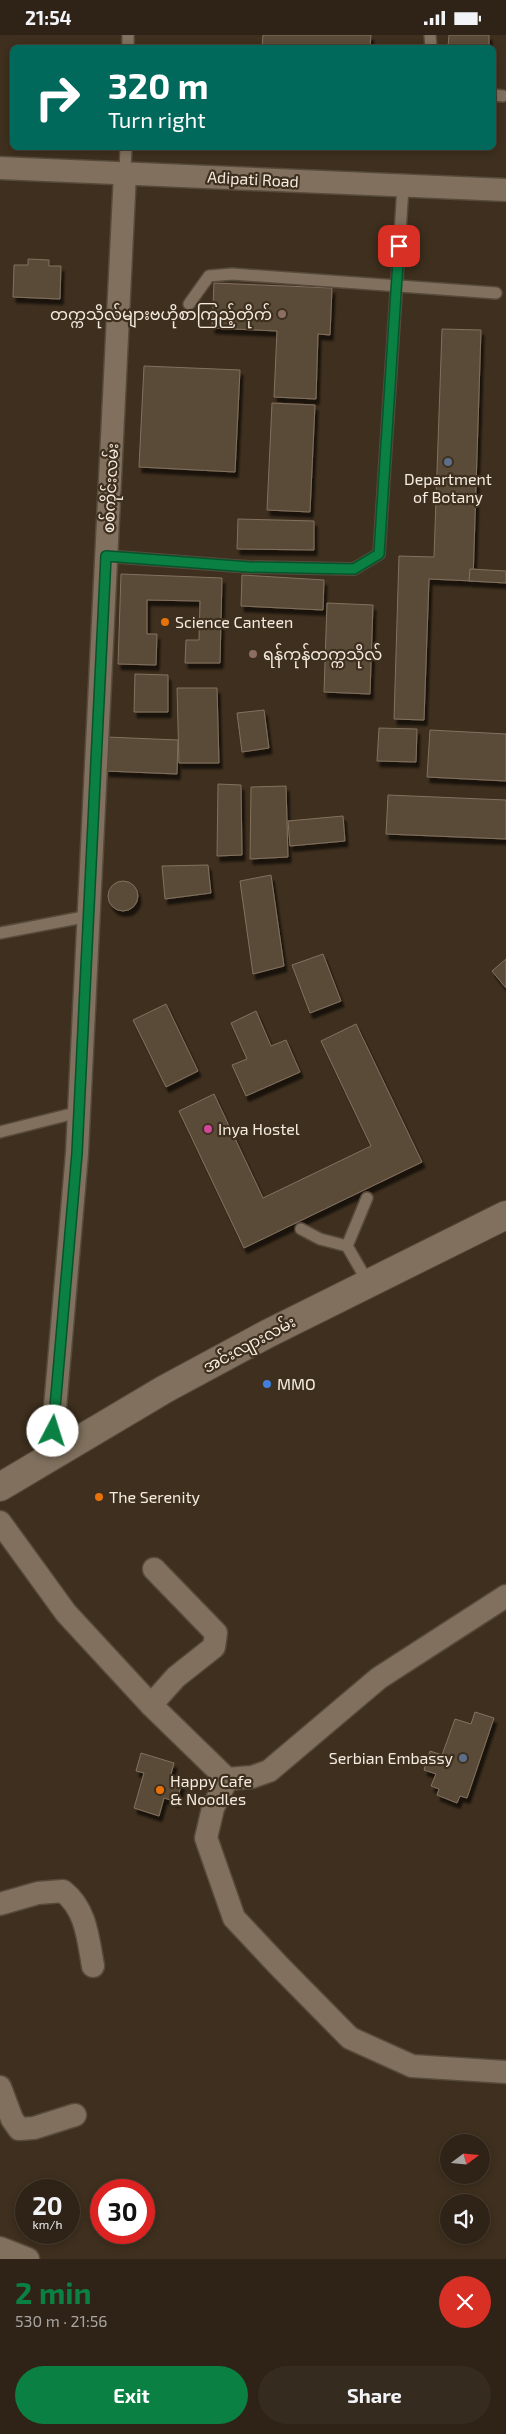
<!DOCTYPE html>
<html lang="en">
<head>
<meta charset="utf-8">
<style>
	body { margin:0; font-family:"Exo 2","Noto Sans Myanmar",sans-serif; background:#362b1f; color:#f1f3f6; height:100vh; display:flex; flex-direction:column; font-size:19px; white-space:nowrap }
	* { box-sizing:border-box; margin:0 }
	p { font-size:16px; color:#a7a4a1 }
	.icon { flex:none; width:28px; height:28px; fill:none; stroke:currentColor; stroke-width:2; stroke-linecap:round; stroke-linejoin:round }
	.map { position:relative; height:2224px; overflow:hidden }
	.panel { display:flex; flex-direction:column; background:#2e2316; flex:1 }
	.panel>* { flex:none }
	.hud { position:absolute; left:10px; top:10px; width:486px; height:105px; border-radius:8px; box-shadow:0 2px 8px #0003,0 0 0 1px #494035; background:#00695c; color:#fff; overflow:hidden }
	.needle { width:32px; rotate:74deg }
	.fabs { position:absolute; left:440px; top:2099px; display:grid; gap:10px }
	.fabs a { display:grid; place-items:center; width:50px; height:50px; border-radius:50%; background:#2e2316; box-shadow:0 2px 8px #0003,0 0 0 1px #494035; font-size:25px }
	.speed { position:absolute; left:15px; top:2144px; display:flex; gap:10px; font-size:25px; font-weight:700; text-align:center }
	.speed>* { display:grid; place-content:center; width:65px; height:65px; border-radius:50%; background:#2e2316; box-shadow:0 2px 8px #0003,0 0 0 1px #494035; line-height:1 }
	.speed small { font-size:12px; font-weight:400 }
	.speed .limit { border:8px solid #d22; background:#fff; color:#111 }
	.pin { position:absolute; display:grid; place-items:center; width:42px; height:42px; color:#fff; margin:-21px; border-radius:10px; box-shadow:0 2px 8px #0006 }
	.me { position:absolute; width:55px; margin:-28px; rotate:5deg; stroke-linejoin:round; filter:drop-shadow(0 0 4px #0008) }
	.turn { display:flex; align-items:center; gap:18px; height:105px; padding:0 15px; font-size:22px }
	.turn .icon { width:65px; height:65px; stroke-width:2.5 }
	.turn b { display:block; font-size:35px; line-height:42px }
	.round { display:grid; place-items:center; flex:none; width:52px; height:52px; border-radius:26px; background:#362b1f }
	.headline { display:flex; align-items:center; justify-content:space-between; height:85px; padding:0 15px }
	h1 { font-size:30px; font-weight:700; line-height:38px; color:#0b8043 }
	.button { display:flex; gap:10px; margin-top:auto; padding:10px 15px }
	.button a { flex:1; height:58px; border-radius:30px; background:#0b8043; color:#fff; font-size:20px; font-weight:700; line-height:58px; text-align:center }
	.button a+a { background:#362b1f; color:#f1f3f6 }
	.status { display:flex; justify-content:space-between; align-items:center; height:35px; padding:0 25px; background:#2e2316; direction:ltr }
	.status svg { height:14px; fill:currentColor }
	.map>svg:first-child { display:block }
	.building { fill:#5a4b39; stroke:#82715e; filter:url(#shadow) }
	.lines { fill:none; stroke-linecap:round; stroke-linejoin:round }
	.lane-casing { stroke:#564a3b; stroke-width:14 }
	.street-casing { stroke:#564a3b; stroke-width:25 }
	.secondary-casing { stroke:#564a3b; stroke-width:30 }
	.lane { stroke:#80705d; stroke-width:11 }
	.street { stroke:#80705d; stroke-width:22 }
	.secondary { stroke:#80705d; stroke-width:28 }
	.route-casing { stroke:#07532c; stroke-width:12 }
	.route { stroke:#0b8043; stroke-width:9 }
	.education-dot { fill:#8d6e63; stroke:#3e2f1e; stroke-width:2 }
	.service-dot { fill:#5c6f8a; stroke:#3e2f1e; stroke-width:2 }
	.food-dot { fill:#e8710a; stroke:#3e2f1e; stroke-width:2 }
	.hotel-dot { fill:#d1479c; stroke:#3e2f1e; stroke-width:2 }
	.shop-dot { fill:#3f7fe0; stroke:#3e2f1e; stroke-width:2 }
	.labels { text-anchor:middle; stroke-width:4.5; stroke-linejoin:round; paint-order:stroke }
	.street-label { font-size:16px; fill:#f4ebe0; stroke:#3e2f1e }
	.poi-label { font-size:16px; fill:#f4ebe0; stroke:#3e2f1e; text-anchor:start }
</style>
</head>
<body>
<div class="status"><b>21:54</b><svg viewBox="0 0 49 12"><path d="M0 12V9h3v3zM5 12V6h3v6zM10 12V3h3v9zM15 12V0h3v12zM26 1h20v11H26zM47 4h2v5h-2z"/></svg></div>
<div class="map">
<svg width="506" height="2224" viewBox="0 0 506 2224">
	<defs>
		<filter id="shadow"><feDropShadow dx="3" dy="5.5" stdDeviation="1" flood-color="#0009"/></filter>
	</defs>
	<rect width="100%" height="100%" fill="#3e2f1e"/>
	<g class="building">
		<polygon points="263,0 371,0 370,12 262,12"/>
		<polygon points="449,0 489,0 489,12 448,12"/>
		<polygon points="28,224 49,225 49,231 61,231 60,264 13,262 14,230 28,230"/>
		<polygon points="214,248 332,253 330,300 318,299 316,364 274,362 277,296 212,293"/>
		<polygon points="442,294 481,295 473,546 429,544 424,685 394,684 399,521 434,522"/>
		<polygon points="144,331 240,335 235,437 139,432"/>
		<polygon points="272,368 315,370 310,477 267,475"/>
		<polygon points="238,484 314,486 314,515 237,514"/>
		<polygon points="470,534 506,536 506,548 469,546"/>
		<polygon points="121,539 222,543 220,628 185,628 186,605 199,605 200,566 147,565 147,599 157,599 156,630 118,629"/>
		<polygon points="242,540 324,545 323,575 241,571"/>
		<polygon points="327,568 373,570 370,659 324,657"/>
		<polygon points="135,639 168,640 168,677 134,677"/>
		<polygon points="177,653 217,653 219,728 179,728"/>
		<polygon points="264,675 269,713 242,717 237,678"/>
		<polygon points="379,693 417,694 416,727 377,726"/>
		<polygon points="430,695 506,699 506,746 427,742"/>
		<polygon points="107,702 178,705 177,739 106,736"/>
		<polygon points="218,749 241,750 242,820 217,821"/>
		<polygon points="286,751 288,822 250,824 251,752"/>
		<polygon points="388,760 506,765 506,804 386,799"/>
		<polygon points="343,781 345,806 290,811 288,786"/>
		<polygon points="208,830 211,858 165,864 162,831"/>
		<polygon points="271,840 284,931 253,939 240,846"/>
		<circle cx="123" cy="861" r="15"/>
		<polygon points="323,919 341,966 310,978 292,930"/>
		<polygon points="506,924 506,953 492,936"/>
		<polygon points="166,969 198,1036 166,1052 133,985"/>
		<polygon points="256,976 271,1011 286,1005 300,1037 246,1061 232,1030 247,1024 231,988"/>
		<polygon points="356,989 422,1127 244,1213 179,1076 214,1059 263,1163 371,1111 321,1006"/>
		<polygon points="475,1677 494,1683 467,1763 460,1761 457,1768 437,1760 439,1754 431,1751 436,1739 424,1735 430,1716 442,1720 455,1684 471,1689"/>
		<polygon points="141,1718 174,1728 170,1743 182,1746 177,1767 164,1763 159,1781 134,1773 144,1738 136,1736"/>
	</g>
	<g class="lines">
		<g class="lane-casing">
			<g id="lane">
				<polyline points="430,0 431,12"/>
				<polyline points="128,12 128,0"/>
				<polyline points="494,60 503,61"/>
				<polyline points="125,138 126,112"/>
				<polyline points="189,269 209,241 232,239 496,258"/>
				<polyline points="106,521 249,532 354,534 379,519 403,152"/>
				<polyline points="0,898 89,881"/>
				<polyline points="0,1097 79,1077"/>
				<polyline points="367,1163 347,1211 369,1249"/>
				<polyline points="301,1194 320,1204 347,1211"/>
			</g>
		</g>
		<g class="street-casing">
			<g id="street">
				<polyline points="0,133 506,155"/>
				<polyline points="53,1396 77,1118 125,138"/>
				<polyline points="0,1487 66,1578 151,1670 227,1744 252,1742 269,1736 379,1643 506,1561"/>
				<polyline points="151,1670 176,1642 214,1612 216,1598 154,1534"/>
				<polyline points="227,1744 213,1773 206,1803 234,1883 280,1932 350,2003 412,2031 506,2037"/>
				<path d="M0 1869 38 1858 63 1856C86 1874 88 1903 93 1931"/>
				<polyline points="0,2052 12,2084 19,2094 34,2093 75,2080"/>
				<polyline points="0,2213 28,2224"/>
			</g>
		</g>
		<g class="secondary-casing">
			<polyline id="secondary" points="0,1452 165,1354 267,1299 506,1180"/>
		</g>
		<use href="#lane" class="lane"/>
		<use href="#street" class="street"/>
		<use href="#secondary" class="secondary"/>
	</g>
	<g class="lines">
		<g class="route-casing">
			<polyline id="route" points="53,1396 77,1118 106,521 249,532 354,534 379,519 399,211"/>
		</g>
		<use href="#route" class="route"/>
	</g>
	<g class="education-dot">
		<circle cx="282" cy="279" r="5"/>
		<circle cx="253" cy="619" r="5"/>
	</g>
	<g class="service-dot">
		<circle cx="448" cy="427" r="5"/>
		<circle cx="463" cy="1723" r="5"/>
	</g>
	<g class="food-dot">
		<circle cx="165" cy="587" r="5"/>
		<circle cx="99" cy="1462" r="5"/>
		<circle cx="160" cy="1755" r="5"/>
	</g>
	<circle class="hotel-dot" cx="208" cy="1094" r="5"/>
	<circle class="shop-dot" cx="267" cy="1349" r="5"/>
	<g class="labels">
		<g class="street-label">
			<text transform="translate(253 144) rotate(3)" y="6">Adipati Road</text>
			<text transform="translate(110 453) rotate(-87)" y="6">စစ်ကိုင်းလမ်း</text>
			<text transform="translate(249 1309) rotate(-28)" y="6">အင်းလျားလမ်း</text>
		</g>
		<g class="poi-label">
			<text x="272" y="285" text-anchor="end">တက္ကသိုလ်များဗဟိုစာကြည့်တိုက်</text>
			<text x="448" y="450" text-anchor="middle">Department<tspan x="448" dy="18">of Botany</tspan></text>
			<text x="175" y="593">Science Canteen</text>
			<text x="263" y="625">ရန်ကုန်တက္ကသိုလ်</text>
			<text x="218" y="1100">Inya Hostel</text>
			<text x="277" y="1355">MMO</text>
			<text x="109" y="1468">The Serenity</text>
			<text x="453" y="1729" text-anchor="end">Serbian Embassy</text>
			<text x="170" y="1752">Happy Cafe<tspan x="170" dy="18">&amp; Noodles</tspan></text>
		</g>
	</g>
</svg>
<div class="fabs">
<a><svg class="needle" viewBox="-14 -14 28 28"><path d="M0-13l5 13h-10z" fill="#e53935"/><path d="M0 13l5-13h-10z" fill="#a7a4a1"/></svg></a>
<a><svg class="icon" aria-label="sound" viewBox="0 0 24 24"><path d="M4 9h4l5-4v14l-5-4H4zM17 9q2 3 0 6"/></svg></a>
</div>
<div class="speed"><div>20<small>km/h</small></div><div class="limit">30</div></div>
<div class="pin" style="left:399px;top:211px;background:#d93025"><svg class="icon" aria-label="arrive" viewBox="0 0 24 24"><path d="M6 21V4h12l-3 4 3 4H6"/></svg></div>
<svg class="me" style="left:53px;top:1396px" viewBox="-20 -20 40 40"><circle r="19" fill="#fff"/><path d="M0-13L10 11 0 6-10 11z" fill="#0b8043"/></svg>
<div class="hud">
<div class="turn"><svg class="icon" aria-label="right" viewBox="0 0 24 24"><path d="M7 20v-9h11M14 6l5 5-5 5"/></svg><div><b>320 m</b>Turn right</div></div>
</div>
</div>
<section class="panel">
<div class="headline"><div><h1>2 min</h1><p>530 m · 21:56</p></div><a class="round" style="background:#d93025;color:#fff"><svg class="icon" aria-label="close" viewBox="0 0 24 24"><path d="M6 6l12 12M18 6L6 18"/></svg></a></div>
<div class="button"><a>Exit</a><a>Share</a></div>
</section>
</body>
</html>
